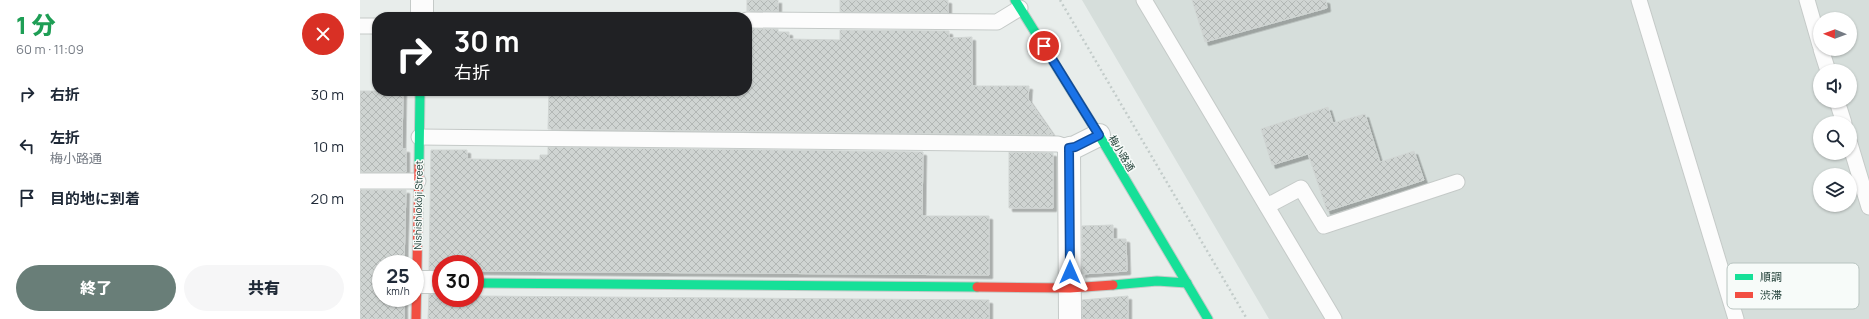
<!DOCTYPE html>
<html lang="ja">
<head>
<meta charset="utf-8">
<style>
	body { margin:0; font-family:Manrope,"Noto Sans JP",sans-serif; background:#f6f6f7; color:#1f2937; height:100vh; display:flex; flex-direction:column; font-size:15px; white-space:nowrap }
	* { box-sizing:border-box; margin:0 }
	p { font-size:13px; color:#747a83 }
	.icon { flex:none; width:22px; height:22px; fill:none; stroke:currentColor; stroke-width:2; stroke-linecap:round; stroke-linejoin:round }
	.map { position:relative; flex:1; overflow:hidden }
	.panel { display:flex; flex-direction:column; background:#fff; width:360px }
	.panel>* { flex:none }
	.banner { position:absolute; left:12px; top:12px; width:380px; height:84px; border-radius:16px; box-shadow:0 1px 3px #0004; background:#202124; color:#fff; overflow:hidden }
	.needle { width:26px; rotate:271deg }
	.controls { position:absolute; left:1453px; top:12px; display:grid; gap:8px }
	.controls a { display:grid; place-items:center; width:44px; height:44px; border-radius:50%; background:#fff; box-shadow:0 1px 3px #0004; font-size:20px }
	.speed { position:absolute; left:12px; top:255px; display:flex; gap:8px; font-size:20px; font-weight:700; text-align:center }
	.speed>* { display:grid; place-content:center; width:52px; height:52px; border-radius:50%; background:#fff; box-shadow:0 1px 3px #0004; line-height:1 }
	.speed small { font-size:10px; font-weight:400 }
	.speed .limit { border:6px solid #d22; background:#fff; color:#111 }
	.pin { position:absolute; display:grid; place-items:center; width:34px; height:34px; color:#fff; margin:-17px; border:2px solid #fff; border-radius:50%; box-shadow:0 1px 4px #0007 }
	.me { position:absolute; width:44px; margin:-22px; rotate:0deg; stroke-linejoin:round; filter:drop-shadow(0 0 3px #0008) }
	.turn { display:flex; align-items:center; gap:14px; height:84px; padding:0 16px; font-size:18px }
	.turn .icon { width:52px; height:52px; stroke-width:2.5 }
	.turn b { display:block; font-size:28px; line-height:34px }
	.round { display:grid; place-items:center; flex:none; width:42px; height:42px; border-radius:21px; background:#f6f6f7 }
	.head { display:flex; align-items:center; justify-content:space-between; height:68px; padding:0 16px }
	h1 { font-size:24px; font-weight:800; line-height:30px; color:#1e9e55 }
	.button { display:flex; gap:8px; margin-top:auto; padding:8px 16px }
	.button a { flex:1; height:46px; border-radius:24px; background:#697e78; color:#fff; font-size:16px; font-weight:800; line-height:46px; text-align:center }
	.button a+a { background:#f6f6f7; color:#1f2937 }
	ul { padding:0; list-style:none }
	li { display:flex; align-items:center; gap:12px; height:52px; padding:0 16px }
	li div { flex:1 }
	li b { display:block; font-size:15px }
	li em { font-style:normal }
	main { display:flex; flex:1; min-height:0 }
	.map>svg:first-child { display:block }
	.built { fill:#d6dedb; fill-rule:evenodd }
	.building { fill:url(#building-cross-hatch); stroke:#d1d6d4; filter:url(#shadow) }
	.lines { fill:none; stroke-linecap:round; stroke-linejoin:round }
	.lane-casing { stroke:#c5cac8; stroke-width:17 }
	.street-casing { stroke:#c5cac8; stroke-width:24 }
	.fast-casing { stroke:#c3cbc8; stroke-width:11 }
	.jam-casing { stroke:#c3cbc8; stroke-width:11 }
	.path { stroke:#c3ccca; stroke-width:2.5; stroke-dasharray:2 3; stroke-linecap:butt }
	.lane { stroke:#fcfcfc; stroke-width:15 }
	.street { stroke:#fcfcfc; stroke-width:22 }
	.fast { stroke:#16e098; stroke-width:9 }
	.jam { stroke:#f24e42; stroke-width:9 }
	.route-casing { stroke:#114b97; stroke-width:10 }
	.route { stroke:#1a73e8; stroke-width:7 }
	.labels { text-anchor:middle; stroke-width:3; stroke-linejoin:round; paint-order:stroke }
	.street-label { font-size:10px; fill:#24423a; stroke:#f7fbf9 }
	.key { fill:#f7fbf9; stroke:#b8c4c0; stroke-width:1 }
	.key-label { font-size:11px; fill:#24423a }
</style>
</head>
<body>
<main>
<section class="panel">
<div class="head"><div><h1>1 分</h1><p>60 m · 11:09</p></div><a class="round" style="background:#d93025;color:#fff"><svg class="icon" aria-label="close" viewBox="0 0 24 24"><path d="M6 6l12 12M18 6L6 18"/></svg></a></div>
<ul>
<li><svg class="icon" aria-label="right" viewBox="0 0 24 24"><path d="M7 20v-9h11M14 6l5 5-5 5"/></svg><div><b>右折</b></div><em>30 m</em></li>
<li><svg class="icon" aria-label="left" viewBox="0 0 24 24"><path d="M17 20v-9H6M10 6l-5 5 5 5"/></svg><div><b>左折</b><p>梅小路通</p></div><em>10 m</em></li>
<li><svg class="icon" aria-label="arrive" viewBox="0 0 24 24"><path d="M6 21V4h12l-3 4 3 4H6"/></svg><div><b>目的地に到着</b></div><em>20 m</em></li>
</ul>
<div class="button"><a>終了</a><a>共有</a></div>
</section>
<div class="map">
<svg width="1509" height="319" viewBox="0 0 1509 319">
	<defs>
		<pattern id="building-cross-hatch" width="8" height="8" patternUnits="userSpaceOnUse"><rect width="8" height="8" fill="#cfd4d2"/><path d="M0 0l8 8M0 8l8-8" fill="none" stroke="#b2b7b5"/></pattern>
		<filter id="shadow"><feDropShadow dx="3.5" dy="3.5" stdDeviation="0" flood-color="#0004"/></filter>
	</defs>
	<rect width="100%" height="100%" fill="#e8edeb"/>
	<path class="built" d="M722 0H1509V319H909ZM1460 19H1490V49H1460ZM1460 71H1490V101H1460ZM1460 123H1490V153H1460ZM1460 175H1490V205H1460Z"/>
	<g class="building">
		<rect x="387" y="0" width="31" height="11"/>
		<polygon points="480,0 588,0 588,13 480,12"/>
		<polygon points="832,0 966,0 967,8 845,42"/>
		<polygon points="387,29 418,29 418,32 429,32 429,39 480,40 480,30 589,31 589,38 612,37 612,86 669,86 668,99 693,135 188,129 189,91 387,91"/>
		<polygon points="0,91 43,91 42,149 46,149 46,172 0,172"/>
		<polygon points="968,107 973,123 1005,114 1020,162 1054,151 1064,180 967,211 948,154 912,165 901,129"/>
		<polygon points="188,147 563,152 562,216 629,216 629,275 115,271 115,264 81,264 81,270 69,270 71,150 107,150 107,159 180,160 180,155 188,155"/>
		<polygon points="649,152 693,153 693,208 649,208"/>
		<polygon points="0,190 46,190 44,264 21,264 21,298 44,298 44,319 0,319"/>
		<polygon points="753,225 753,239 766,239 767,271 722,274 722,226"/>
		<polygon points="69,294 81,294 81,298 115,298 115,296 629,300 629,319 68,319"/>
		<polygon points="768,296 768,319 722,319 722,300"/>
	</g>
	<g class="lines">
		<g class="lane-casing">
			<g id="lane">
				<polyline points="784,0 974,319"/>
				<polyline points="1279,0 1376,319"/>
				<polyline points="1447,0 1460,45"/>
				<polyline points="387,20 637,22 660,8"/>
				<polyline points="0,26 17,26"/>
				<polyline points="1461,49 1468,71"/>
				<polyline points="1477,101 1484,123"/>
				<polyline points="59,137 698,144 709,148"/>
				<polyline points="1490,144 1509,207"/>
				<polyline points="0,181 58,181"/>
				<polyline points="907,206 941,188 964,226 1097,182"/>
			</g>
		</g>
		<g class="street-casing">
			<g id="street">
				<polyline points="62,17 62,0"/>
				<polyline points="57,282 81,282"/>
				<polyline points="710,319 709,148 715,147 739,135"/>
			</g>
		</g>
		<g class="fast-casing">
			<g id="fast">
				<polyline points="655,0 739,135 848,319"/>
				<polyline points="59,165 60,91"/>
				<polyline points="115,283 617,287"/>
				<polyline points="753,285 797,281 827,283"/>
			</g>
		</g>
		<g class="jam-casing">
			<g id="jam">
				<polyline points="617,287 710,288 753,285"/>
				<polyline points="56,319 59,165"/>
			</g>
		</g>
		<polyline class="path" points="700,0 887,319"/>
		<use href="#lane" class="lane"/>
		<use href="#street" class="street"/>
		<use href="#fast" class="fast"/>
		<use href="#jam" class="jam"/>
	</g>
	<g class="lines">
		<g class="route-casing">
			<polyline id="route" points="684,46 739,135 715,147 709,148 710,272"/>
		</g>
		<use href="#route" class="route"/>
	</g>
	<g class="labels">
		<g class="street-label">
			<text transform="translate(762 153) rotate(59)" y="4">梅小路通</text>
			<text transform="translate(58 205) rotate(-89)" y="4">Nishishiokōji Street</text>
		</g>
	</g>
	<rect x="1367" y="263" width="132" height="46" rx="6" class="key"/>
	<rect x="1375" y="274" width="18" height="6" fill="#16e098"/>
	<rect x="1375" y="292" width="18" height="6" fill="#f24e42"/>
	<g class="key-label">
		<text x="1400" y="281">順調</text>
		<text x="1400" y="299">渋滞</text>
	</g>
</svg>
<div class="controls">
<a><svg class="needle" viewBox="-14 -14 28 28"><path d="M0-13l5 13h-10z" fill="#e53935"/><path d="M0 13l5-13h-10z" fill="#747a83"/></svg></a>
<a><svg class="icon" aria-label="sound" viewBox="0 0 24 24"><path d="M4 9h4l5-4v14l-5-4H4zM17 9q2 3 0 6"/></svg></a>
<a><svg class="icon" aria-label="search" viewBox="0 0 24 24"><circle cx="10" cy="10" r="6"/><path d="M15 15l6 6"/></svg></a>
<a><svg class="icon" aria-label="layers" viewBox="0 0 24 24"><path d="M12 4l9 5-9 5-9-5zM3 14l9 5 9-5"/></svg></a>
</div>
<div class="speed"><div>25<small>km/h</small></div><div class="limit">30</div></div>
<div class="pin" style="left:684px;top:46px;background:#d93025"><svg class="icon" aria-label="arrive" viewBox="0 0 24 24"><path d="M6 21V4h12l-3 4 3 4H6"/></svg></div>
<svg class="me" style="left:710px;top:272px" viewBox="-20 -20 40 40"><path d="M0-17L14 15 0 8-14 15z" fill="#1a73e8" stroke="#fff" stroke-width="4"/></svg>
<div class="banner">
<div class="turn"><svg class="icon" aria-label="right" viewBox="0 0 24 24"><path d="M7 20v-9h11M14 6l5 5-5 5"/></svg><div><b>30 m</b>右折</div></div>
</div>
</div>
</main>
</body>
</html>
